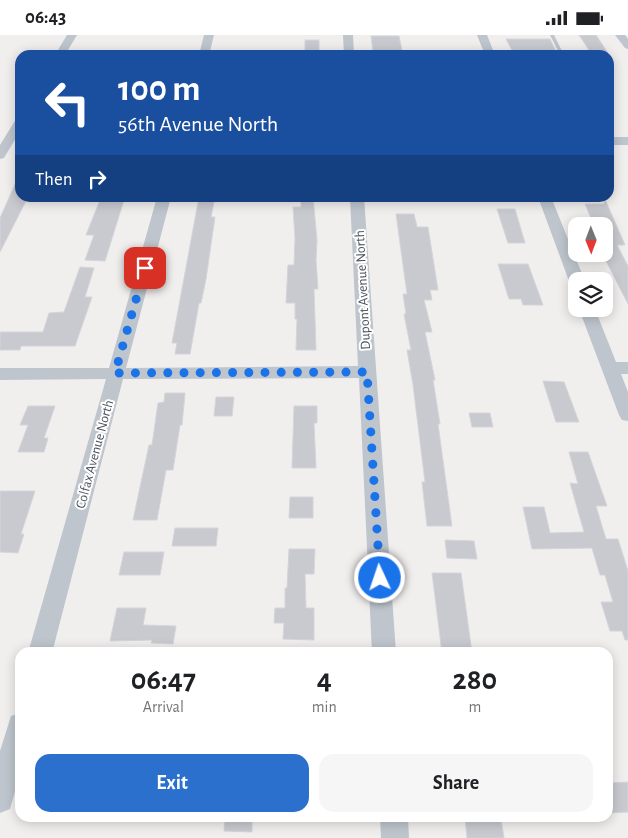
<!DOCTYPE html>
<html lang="en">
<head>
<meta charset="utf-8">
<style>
	body { margin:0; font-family:"Alegreya Sans",sans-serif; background:#f6f6f6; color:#202124; height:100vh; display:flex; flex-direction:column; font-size:19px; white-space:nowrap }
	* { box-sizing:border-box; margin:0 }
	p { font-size:16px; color:#757577 }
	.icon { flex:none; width:28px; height:28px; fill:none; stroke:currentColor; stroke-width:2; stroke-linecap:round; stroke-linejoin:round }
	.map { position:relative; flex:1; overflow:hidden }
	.drawer { position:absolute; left:15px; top:612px; width:598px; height:175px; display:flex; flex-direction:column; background:#fff; border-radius:15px; box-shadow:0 2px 12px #0003 }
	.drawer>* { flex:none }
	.banner { position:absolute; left:15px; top:15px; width:599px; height:152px; border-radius:15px; box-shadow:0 2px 12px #0003; background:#1a4fa0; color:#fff; overflow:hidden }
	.needle { width:32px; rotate:179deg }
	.fabs { position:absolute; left:568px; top:182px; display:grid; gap:10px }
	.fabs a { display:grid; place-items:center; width:45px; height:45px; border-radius:10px; background:#fff; box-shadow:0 2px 12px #0003; font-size:25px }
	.pin { position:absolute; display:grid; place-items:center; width:42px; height:42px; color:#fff; margin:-21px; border-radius:10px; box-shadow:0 2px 8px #0006 }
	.me { position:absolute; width:55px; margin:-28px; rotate:357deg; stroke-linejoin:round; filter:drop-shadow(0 0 4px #0008) }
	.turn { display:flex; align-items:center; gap:18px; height:105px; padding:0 20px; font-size:22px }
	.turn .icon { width:65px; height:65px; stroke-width:2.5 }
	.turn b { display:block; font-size:35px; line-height:42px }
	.then { display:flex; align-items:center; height:48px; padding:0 20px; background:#0003; gap:10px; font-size:19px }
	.eta { display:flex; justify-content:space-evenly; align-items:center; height:85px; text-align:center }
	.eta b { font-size:30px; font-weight:700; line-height:35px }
	.cta { display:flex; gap:10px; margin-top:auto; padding:10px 20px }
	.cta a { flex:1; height:58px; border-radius:15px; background:#2c70cd; color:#fff; font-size:20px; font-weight:700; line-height:58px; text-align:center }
	.cta a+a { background:#f6f6f6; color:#202124 }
	.status { display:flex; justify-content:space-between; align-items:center; height:35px; padding:0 25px; background:#fff; direction:ltr }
	.status svg { height:14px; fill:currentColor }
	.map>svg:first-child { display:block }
	.building { fill:#c9cad0; stroke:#d3d5d9 }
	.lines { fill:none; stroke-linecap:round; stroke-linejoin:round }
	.lane { fill:#bec5cc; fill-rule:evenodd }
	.street { fill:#bec5cc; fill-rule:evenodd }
	.route { stroke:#1a73e8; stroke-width:9; stroke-dasharray:0 16.2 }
	.labels { text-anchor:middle; stroke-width:4; stroke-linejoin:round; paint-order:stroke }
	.street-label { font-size:14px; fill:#48515a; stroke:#fff }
</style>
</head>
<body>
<div class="status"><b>06:43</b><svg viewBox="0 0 49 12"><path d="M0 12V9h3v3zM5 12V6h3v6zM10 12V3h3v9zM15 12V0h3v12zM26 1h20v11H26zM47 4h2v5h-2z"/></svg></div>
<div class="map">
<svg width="628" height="803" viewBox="0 0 628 803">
	<rect width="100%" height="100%" fill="#f1eeee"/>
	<g class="building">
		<polygon points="579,0 596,0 608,18 591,18"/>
		<polygon points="371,1 399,1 402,16 373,16"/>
		<polygon points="506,4 550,4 557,19 514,19"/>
		<rect x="305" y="5" width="14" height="14"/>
		<polygon points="20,138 20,164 27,164 0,217 0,183"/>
		<polygon points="199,162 215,162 211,182 215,182 206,244 201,268 199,268 190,319 175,319 177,308 172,308"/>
		<polygon points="301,162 313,162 317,205 316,225 318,254 314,254 316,315 296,315 297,284 295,284 295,268 286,268 288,230 294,230 295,203 293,172 301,172"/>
		<polygon points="604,162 625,210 617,210 628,231 628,269 604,222 604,190 594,190 585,169 604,169"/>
		<polygon points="100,165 124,165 105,226 85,225 94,200 86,200"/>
		<polygon points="497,174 515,174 525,208 508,208"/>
		<polygon points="396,179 414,179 417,192 428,192 438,255 430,255 432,265 424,265 432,297 425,297 435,345 433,345 440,389 438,389 452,491 427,491 422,447 425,447 413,350 407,315 411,315 404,279 406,279 403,259 407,259"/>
		<polygon points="498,229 528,229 543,270 523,270 521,264 509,264"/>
		<polygon points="80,232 94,233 85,262 92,262 75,311 21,311 20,315 0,315 0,297 43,297 49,278 64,277"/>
		<polygon points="543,346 564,347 579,387 556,387"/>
		<polygon points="165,358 185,358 182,390 180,390 173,435 166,435 157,485 133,485 149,410 152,410 158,368 164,367"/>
		<polygon points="216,362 234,362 232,381 214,381"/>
		<polygon points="28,371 55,371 44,403 48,403 44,417 18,417 28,390 20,390"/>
		<polygon points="294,371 317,371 317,388 314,388 316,433 292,433"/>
		<polygon points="469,378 490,378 493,392 472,392"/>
		<polygon points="569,417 588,417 607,471 596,471 606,504 618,504 628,536 628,605 625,605 622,596 610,596 601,567 613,567 605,540 600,540 592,513 532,514 523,472 544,472 550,498 584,497 570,448 578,449"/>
		<polygon points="0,456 35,456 21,499 24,499 18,518 0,517"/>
		<polygon points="290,462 313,462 313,483 289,483"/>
		<polygon points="175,493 218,493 216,511 172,511"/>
		<polygon points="445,505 474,506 477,524 447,523"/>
		<polygon points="289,514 315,514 314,539 305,539 306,573 314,573 314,605 283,604 284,588 274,588 275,573 285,573 285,553 287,553"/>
		<polygon points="124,517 164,517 160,540 119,540"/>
		<polygon points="432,538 461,538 472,618 442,618"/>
		<polygon points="117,573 146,573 143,590 176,591 173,609 151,608 152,605 110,606"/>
		<polygon points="628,747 628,777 608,778 608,748"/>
		<polygon points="225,782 252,782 252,797 224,796"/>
		<polygon points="465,782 501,784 504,803 467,803"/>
	</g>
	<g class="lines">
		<polygon class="lane" points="550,0 554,0 564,20 560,20"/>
		<g class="street">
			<polygon points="67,0 77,0 65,20 55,20"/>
			<polygon points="204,0 214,0 209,20 199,20"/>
			<polygon points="343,0 353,0 354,20 344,20"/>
			<polygon points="477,0 487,0 495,20 485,20"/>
			<polygon points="615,0 625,0 628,4 628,14 625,13"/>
			<polygon points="20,83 20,96 4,123 0,124 0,110 16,84"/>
			<rect x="609" y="102" width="19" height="8"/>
			<polygon points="157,162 171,162 126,333 358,331 350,162 364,162 396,618 372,618 359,343 123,344 52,618 28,618 106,344 0,345 0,333 109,333"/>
			<polygon points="538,162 551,162 585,246 576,246 576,250 572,249 569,246"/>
			<polygon points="579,274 595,274 616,327 628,327 628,339 621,339 628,357 628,386 622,385 619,380"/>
			<polygon points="20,678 20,739 10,774 0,778 0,716 11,681"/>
			<polygon points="380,782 408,782 409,803 381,803"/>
		</g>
	</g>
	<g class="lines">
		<polyline class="route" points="145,233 115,338 367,337 380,543"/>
	</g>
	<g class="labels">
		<g class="street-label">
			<text transform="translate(362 255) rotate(-93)" y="5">Dupont Avenue North</text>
			<text transform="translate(94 419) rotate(-75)" y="5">Colfax Avenue North</text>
		</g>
	</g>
</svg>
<div class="fabs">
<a><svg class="needle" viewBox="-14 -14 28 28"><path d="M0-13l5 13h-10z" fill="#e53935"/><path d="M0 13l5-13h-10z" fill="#757577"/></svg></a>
<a><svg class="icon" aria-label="layers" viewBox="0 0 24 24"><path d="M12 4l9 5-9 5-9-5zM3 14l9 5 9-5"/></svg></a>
</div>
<div class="pin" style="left:145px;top:233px;background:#d93025"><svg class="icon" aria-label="arrive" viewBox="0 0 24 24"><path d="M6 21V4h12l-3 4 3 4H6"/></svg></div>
<svg class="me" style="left:380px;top:543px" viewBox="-20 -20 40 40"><circle r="17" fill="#1a73e8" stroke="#fff" stroke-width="3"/><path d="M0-11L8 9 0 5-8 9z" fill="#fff"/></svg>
<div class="banner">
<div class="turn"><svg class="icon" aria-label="left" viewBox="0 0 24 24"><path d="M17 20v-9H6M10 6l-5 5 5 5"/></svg><div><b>100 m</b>56th Avenue North</div></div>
<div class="then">Then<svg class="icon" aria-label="right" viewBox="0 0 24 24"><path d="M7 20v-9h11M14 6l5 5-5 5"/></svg></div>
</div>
<section class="drawer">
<div class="eta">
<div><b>06:47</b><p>Arrival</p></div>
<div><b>4</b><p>min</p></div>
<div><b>280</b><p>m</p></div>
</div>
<div class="cta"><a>Exit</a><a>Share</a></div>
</section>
</div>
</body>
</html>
